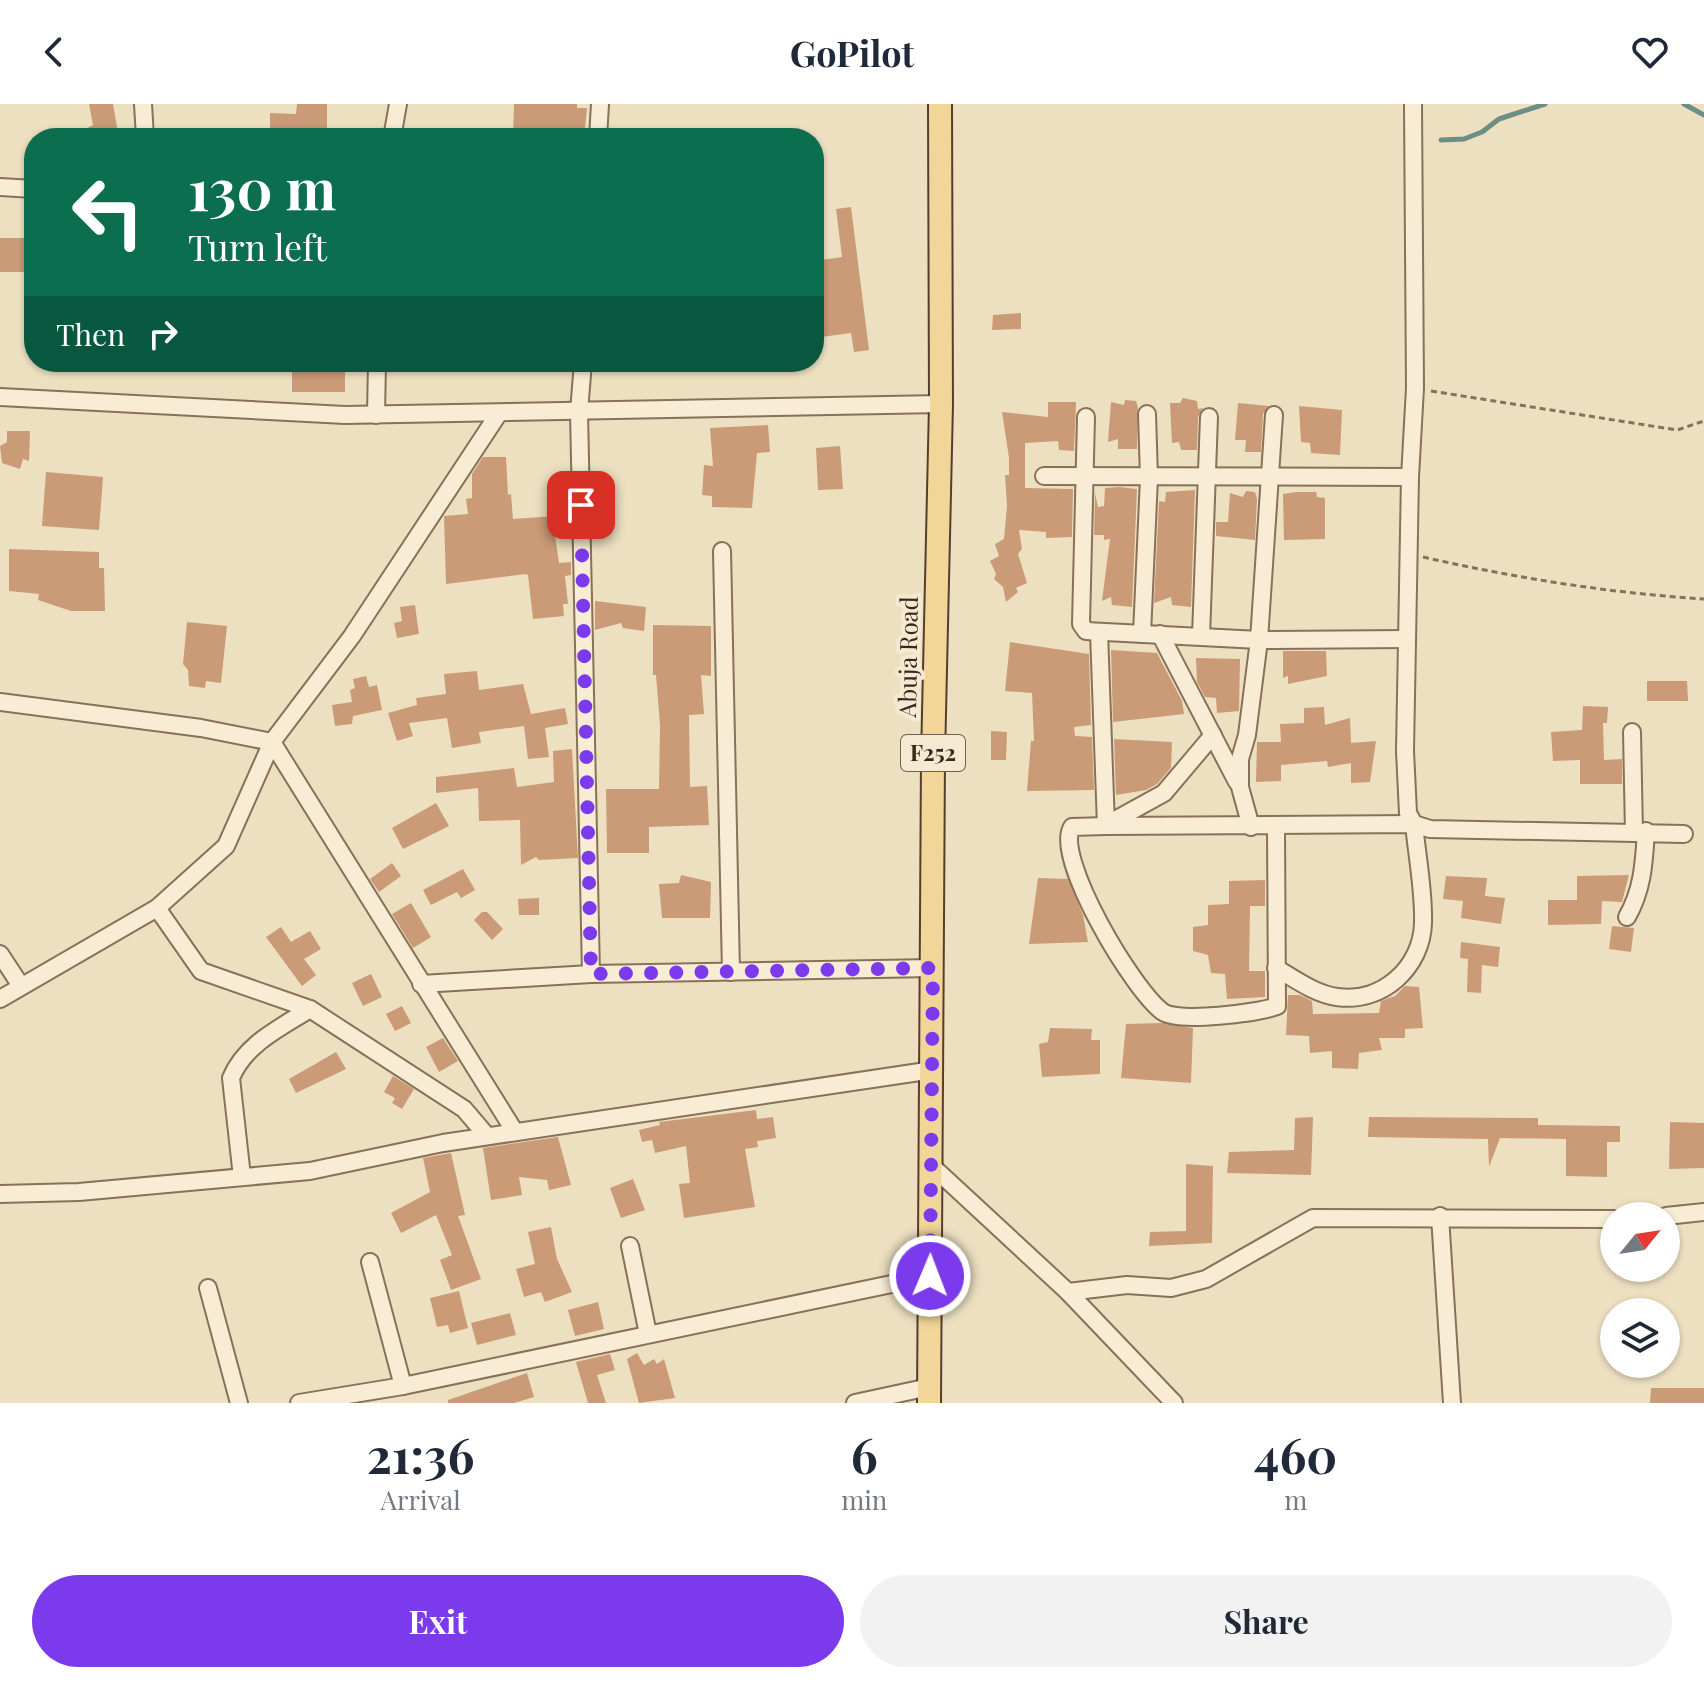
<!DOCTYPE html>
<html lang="en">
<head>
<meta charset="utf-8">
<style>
	body { margin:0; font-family:"Playfair Display",serif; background:#f2f2f3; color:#1f2937; height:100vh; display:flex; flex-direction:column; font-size:30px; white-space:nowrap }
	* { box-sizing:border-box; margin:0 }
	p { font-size:26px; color:#747a83 }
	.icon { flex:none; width:44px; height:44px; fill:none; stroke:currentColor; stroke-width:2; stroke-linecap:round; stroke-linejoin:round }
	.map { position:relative; height:1299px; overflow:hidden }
	.details { display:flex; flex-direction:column; background:#fff; flex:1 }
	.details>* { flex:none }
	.top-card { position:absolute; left:24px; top:24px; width:800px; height:244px; border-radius:32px; box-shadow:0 2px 6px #0004; background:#0b6e4f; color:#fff; overflow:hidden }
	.needle { width:52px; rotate:60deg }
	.fabs { position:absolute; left:1600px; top:1098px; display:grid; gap:16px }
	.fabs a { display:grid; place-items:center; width:80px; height:80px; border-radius:50%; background:#fff; box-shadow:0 2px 6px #0004; font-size:40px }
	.pin { position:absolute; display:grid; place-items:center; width:68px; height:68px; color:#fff; margin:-34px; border-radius:16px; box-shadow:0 4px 12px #0006 }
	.me { position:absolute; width:88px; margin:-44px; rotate:1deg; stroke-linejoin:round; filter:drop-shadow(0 0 6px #0008) }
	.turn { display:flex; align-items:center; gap:28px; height:168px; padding:0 32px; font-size:36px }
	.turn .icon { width:104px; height:104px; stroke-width:2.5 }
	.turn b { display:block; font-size:56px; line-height:68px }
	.then { display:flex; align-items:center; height:76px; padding:0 32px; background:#0003; gap:16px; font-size:30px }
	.eta { display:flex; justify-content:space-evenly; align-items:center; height:136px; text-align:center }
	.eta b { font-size:48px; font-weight:700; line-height:56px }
	.primary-button { display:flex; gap:16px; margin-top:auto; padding:16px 32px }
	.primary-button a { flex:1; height:92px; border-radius:48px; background:#7c3aed; color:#fff; font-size:32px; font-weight:700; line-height:92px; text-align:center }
	.primary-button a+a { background:#f2f2f3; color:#1f2937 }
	header { display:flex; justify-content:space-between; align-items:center; height:104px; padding:0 32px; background:#fff; font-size:36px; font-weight:700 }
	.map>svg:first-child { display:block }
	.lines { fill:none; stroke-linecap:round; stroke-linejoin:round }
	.stream { stroke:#6b8e85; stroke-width:5 }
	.building { fill:#cb9a77 }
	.minor-casing { stroke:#877159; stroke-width:20 }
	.major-casing { stroke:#543f2d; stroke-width:26 }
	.path { stroke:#877159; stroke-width:3; stroke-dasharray:6 4; stroke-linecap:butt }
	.minor { stroke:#f8edd4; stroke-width:16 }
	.major { stroke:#f1d599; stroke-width:22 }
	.route { stroke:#7c3aed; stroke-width:14; stroke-dasharray:0 25.2 }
	.labels { text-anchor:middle; stroke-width:8; stroke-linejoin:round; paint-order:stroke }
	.shield { fill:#f5ead1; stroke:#706353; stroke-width:2 }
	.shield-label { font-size:22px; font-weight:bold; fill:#37291d }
	.street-label { font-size:24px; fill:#37291d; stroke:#f5ead1 }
</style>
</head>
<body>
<header><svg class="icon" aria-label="back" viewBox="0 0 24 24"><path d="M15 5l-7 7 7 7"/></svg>GoPilot<svg class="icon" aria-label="heart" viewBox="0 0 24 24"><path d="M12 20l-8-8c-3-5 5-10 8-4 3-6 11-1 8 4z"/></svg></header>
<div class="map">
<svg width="1704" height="1299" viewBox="0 0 1704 1299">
	<rect width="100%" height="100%" fill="#ede0c1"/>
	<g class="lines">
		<g class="stream">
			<polyline points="1684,0 1704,11"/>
			<polyline points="1441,36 1464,35 1482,28 1499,15 1545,0"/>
		</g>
	</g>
	<g class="building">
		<polygon points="89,0 113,0 119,34 68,34 93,21"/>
		<polygon points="297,0 327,0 327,34 270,34 270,9 296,10"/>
		<polygon points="514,0 577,0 577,4 587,4 584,34 513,34"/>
		<polygon points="851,103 869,246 854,248 851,229 814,234 814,157 842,153 836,105"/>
		<rect x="0" y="134" width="34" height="34"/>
		<polygon points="1021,209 1021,225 992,226 993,211"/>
		<rect x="292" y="258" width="53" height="30"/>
		<polygon points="1183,294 1197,297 1198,305 1203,304 1198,313 1197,346 1181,346 1179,338 1172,339 1170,299 1180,299"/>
		<polygon points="1125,296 1136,297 1138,304 1137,345 1118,345 1118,335 1108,338 1111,298 1124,301"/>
		<polygon points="1048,298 1076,298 1074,347 1059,346 1058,337 1025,339 1025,384 1073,385 1072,433 1046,434 1046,428 1019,426 1022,445 1018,450 1027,479 1016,484 1018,488 1006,498 1003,483 994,475 996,470 990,457 999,452 995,440 1004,435 1007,401 1005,371 1009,371 1009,354 1002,308 1048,313"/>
		<polygon points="1238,299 1269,302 1263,310 1261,348 1245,348 1246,336 1235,336"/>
		<polygon points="1299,302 1342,306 1340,351 1311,349 1310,339 1301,338"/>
		<polygon points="768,321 770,348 757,349 752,404 712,403 712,392 702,391 704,361 713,362 710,324"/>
		<polygon points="7,327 30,327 29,357 23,355 20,365 2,359 0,342 7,338"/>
		<polygon points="840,342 843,385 818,386 816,344"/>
		<polygon points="483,353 506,353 508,391 511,390 513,415 570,411 570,423 554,424 559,459 571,458 571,471 565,472 568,500 563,500 564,512 533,515 528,471 525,470 446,480 444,412 468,410 466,395 472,394 472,370"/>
		<polygon points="46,368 103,373 99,426 42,422"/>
		<polygon points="1119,383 1137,385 1132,503 1112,501 1111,493 1102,497 1110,435 1104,436 1104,431 1094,431 1095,389 1098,403 1104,402 1105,384"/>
		<polygon points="1195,386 1191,503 1172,501 1171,493 1154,499 1159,397 1165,398 1166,388"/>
		<polygon points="1246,387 1255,388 1257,395 1255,436 1216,432 1216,418 1228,418 1230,389 1243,393"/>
		<polygon points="1296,388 1316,388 1317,393 1325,394 1325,435 1284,436 1283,390"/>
		<polygon points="9,445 99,448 99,464 104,464 105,507 71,507 38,496 39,490 9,487"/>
		<polygon points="595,497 646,503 644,527 623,524 621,519 595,526"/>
		<polygon points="415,501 419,530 397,534 394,519 402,517 400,503"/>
		<polygon points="187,518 227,522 221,579 206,577 205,584 189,582 188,566 183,560"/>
		<polygon points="653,521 711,522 711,572 701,571 704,610 689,611 690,683 707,682 709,721 649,723 649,749 607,749 606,685 659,685 660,621 656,571 653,571"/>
		<polygon points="1010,538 1089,550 1091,621 1074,623 1075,632 1092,633 1094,686 1027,687 1031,637 1034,637 1032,589 1005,587"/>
		<polygon points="1111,546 1157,549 1182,597 1184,610 1113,618"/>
		<polygon points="1283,547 1326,547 1327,572 1288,580 1288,572 1283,574"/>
		<polygon points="1196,554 1240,555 1239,607 1217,609 1216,594 1205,593 1197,578"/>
		<polygon points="477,567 479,586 523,580 531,610 565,604 568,620 545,624 549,653 528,655 524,622 479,628 481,639 452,644 447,614 409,619 413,632 397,637 388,609 417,601 416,594 446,590 444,570"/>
		<polygon points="366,572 369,583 377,581 382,606 353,612 352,620 335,622 332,601 352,598 350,586 355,584 353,575"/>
		<polygon points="1647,577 1687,577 1688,597 1647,597"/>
		<polygon points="1583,602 1608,603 1607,619 1603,619 1604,656 1622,655 1622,680 1580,680 1580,656 1553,657 1551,628 1582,626"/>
		<polygon points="1324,603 1325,621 1350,614 1351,639 1376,637 1370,678 1351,679 1351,659 1328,663 1327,657 1281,661 1281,677 1256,678 1257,638 1281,638 1280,620 1304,619 1304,604"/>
		<polygon points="991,627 1007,628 1006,656 991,656"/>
		<polygon points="1114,635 1172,638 1171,664 1157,680 1146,686 1116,691"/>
		<polygon points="572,645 578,754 539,756 536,753 521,761 520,716 479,717 478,684 436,689 436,673 514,664 517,683 554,678 553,647"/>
		<polygon points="436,699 449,722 403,745 392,724"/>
		<polygon points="392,759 401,772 379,788 370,775"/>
		<polygon points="463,765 475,786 461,794 457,788 431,801 423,786"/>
		<polygon points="681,771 711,778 710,814 662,814 659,780 679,779"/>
		<polygon points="1629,771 1622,798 1602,797 1601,820 1548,821 1548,796 1577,796 1577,772"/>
		<polygon points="1446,772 1487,774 1485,792 1505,794 1501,820 1461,814 1463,797 1443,795"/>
		<polygon points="1038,774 1068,775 1083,811 1088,838 1029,840"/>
		<polygon points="1265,776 1265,802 1250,802 1249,867 1265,867 1265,893 1227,895 1225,870 1211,869 1208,851 1193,847 1193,823 1208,821 1208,801 1229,800 1229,777"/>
		<polygon points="539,794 539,811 519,811 518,795"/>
		<polygon points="411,799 431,833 413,844 392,810"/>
		<polygon points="482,808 487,808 503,825 492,836 474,816"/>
		<polygon points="1612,822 1634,824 1631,848 1609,845"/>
		<polygon points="281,823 291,838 310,827 321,845 304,855 316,871 302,882 266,833"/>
		<polygon points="1461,838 1500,843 1498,863 1482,861 1481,889 1467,888 1468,855 1460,854"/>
		<polygon points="371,870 382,893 363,902 352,879"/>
		<polygon points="1405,882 1419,883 1423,924 1405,925 1405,934 1379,934 1382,946 1359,949 1358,965 1332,964 1332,947 1310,949 1309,932 1286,931 1288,891 1300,891 1312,897 1313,910 1379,909 1381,897 1395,892"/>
		<polygon points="402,902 411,919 395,927 386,910"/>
		<polygon points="1162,919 1193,924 1191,979 1121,974 1126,920"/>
		<polygon points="1050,924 1092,925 1091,936 1100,936 1100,970 1042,973 1039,940 1048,938"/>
		<polygon points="443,934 458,957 439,968 426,943"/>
		<polygon points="336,948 346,965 296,989 289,975"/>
		<polygon points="393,972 414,985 402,1005 392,999 395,994 384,988"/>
		<polygon points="756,1006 757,1015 773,1013 776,1034 757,1037 758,1043 745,1045 755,1103 684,1114 679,1080 690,1079 686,1042 655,1049 652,1036 642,1038 639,1026 660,1021 659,1018"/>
		<polygon points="1313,1013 1311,1071 1227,1069 1229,1048 1294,1046 1295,1014"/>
		<polygon points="1369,1013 1538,1014 1538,1021 1620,1022 1620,1038 1607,1038 1607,1073 1566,1072 1566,1035 1500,1034 1489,1063 1488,1035 1368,1033"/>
		<polygon points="1670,1018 1704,1019 1704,1064 1669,1065"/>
		<polygon points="558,1033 571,1081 549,1086 547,1076 519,1073 522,1091 491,1096 483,1044"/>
		<polygon points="451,1049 465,1111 458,1112 481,1175 451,1186 440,1156 452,1151 436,1111 401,1129 391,1109 430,1088 423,1054"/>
		<polygon points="1186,1060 1213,1062 1212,1139 1149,1142 1150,1128 1186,1127"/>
		<polygon points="633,1075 645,1106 621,1114 610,1084"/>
		<polygon points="551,1123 557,1155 572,1188 545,1198 541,1188 524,1193 516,1165 535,1160 528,1128"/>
		<polygon points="459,1187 468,1224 450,1229 448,1221 437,1223 430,1194"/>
		<polygon points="598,1198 604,1225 575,1232 568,1206"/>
		<polygon points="510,1209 516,1231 477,1241 471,1219"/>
		<polygon points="637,1249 644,1261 654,1255 657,1260 664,1255 675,1294 639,1299 627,1255"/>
		<polygon points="610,1250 615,1266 597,1271 606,1299 588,1299 576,1258"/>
		<polygon points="527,1269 534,1293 514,1299 448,1299 448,1296"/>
		<polygon points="1651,1284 1704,1284 1704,1299 1650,1299"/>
	</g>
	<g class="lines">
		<g class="minor-casing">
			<g id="minor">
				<polyline points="143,0 145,34"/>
				<polyline points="1413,0 1415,284 1410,373 1405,647 1408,709 1414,720 1430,725 1684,730"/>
				<polyline points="392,34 398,0"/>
				<polyline points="598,34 600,0"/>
				<polyline points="0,83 34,85"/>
				<polyline points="583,258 579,308 591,870"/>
				<polyline points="0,293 345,311 941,300"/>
				<polyline points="376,311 377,258"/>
				<polyline points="1086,313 1081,520 1086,527 1259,536 1407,535"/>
				<polyline points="1044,372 1410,373"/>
				<polyline points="722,447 731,868"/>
				<polyline points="1099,528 1106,722"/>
				<polyline points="1142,530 1149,374 1147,310"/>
				<polyline points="1160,530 1237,678"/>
				<polyline points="1201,532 1209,313"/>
				<polyline points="0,598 201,624 272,638 515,1028"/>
				<polyline points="1632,628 1634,729"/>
				<polyline points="1106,721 1164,689 1213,631"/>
				<polyline points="1251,723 1240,683 1240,655 1247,631 1259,536 1274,311"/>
				<path d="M1276 724 1277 902C1258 909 1179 919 1163 908 1134 888 1053 753 1072 723L1106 722 1414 720C1417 752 1424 787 1423 819 1422 863 1382 900 1337 893 1315 890 1295 875 1276 864"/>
				<polyline points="157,804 201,867 310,905 464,1005 487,1032"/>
				<path d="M1627 813C1643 785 1644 758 1646 727"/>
				<polyline points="0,850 21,882"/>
				<polyline points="421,880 591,870 933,864"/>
				<polyline points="0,895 157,804 226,742 272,638 352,532 499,309"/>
				<polyline points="933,1063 1068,1188 1174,1299"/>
				<path d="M242 1073 231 974C245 940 280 924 310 905"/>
				<polyline points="0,1090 79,1088 310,1067 443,1039 933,966"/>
				<polyline points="1440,1112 1452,1299"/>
				<polyline points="1666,1112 1704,1108"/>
				<polyline points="630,1142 648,1230"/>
				<polyline points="370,1158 403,1282"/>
				<polyline points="208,1184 239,1299"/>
				<polyline points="1068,1188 1127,1181 1171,1184 1206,1175 1313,1114 1614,1115"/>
				<polyline points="299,1299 403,1282 930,1172"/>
				<polyline points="855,1299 929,1283"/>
			</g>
		</g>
		<g class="major-casing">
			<polyline id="major" points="929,1299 933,654 941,300 940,0"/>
		</g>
		<g class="path">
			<polyline points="1431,287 1677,326 1704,317"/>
			<path d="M1423 453C1516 474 1609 489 1704 495"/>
		</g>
		<use href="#minor" class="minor"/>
		<use href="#major" class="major"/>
	</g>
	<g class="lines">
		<polyline class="route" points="581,401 591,870 933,864 930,1172"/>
	</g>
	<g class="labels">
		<rect class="shield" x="901" y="631" width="64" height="36" rx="6"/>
		<g class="shield-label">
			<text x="933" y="657">F252</text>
		</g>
		<g class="street-label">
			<text transform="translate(909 553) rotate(-89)" y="8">Abuja Road</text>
		</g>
	</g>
</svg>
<div class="fabs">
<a><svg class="needle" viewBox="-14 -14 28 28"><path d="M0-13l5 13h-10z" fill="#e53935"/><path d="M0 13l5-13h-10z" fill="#747a83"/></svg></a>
<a><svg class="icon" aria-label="layers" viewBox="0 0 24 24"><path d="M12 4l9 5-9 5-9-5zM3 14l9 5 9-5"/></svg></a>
</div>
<div class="pin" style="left:581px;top:401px;background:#d93025"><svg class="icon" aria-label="arrive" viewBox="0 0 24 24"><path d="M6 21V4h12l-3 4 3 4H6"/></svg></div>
<svg class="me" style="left:930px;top:1172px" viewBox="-20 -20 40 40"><circle r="17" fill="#7c3aed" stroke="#fff" stroke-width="3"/><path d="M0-11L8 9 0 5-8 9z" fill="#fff"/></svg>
<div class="top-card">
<div class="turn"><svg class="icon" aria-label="left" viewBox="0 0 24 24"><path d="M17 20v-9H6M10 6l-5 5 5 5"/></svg><div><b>130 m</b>Turn left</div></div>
<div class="then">Then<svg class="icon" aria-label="right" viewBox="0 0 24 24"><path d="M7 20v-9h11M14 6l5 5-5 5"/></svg></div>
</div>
</div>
<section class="details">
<div class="eta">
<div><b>21:36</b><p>Arrival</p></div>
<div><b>6</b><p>min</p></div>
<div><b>460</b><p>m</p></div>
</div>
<div class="primary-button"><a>Exit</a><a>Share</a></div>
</section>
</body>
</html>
